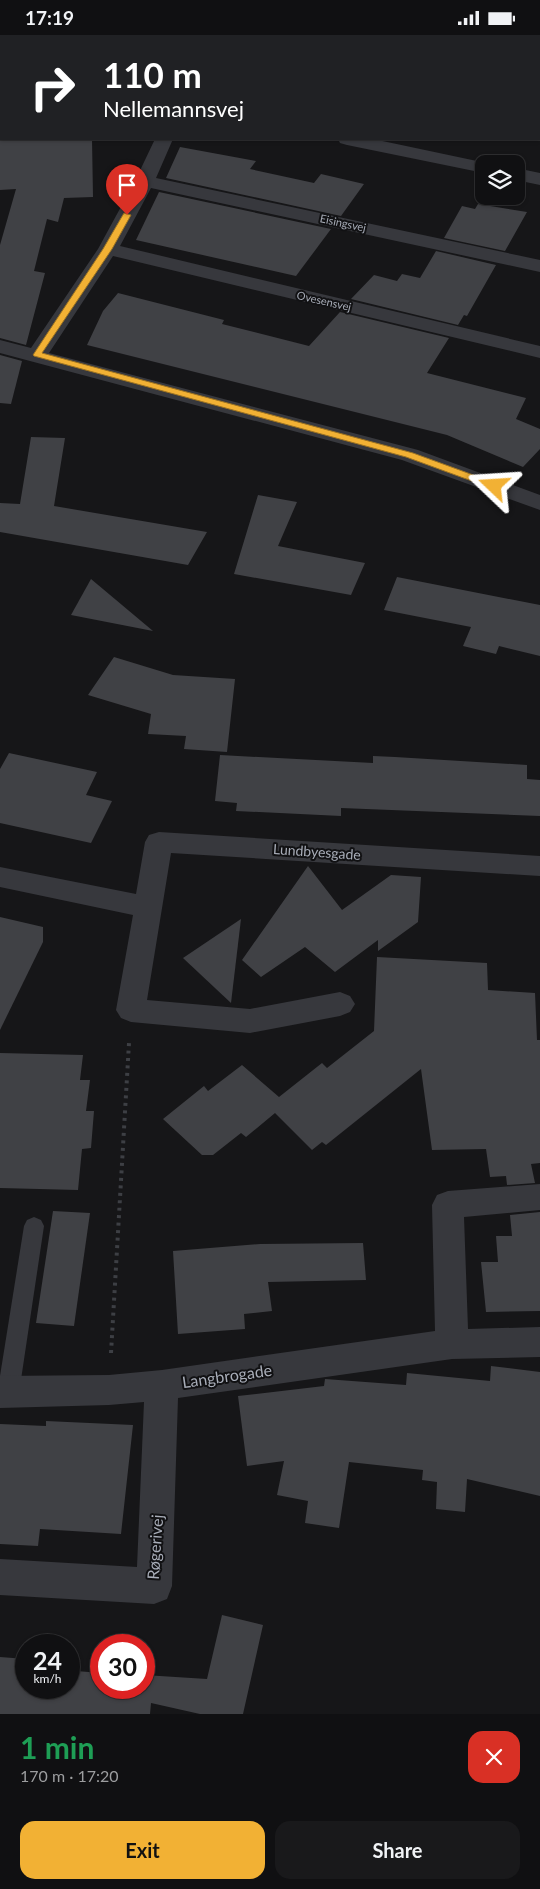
<!DOCTYPE html>
<html lang="en">
<head>
<meta charset="utf-8">
<style>
	body { margin:0; font-family:Lato,sans-serif; background:#19191b; color:#f1f3f6; height:100vh; display:flex; flex-direction:column; font-size:19px; white-space:nowrap }
	* { box-sizing:border-box; margin:0 }
	p { font-size:16px; color:#9c9d9f }
	.icon { flex:none; width:28px; height:28px; fill:none; stroke:currentColor; stroke-width:2; stroke-linecap:round; stroke-linejoin:round }
	.map { position:relative; height:1679px; overflow:hidden }
	.drawer { display:flex; flex-direction:column; background:#101012; flex:1 }
	.drawer>* { flex:none }
	.guide { position:absolute; left:0px; top:0px; width:540px; height:105px; box-shadow:0 1px 4px #0004,0 0 0 1px #303032; background:#202124; color:#fff; overflow:hidden }
	.controls { position:absolute; left:475px; top:120px; display:grid; gap:10px }
	.controls a { display:grid; place-items:center; width:50px; height:50px; border-radius:10px; background:#101012; box-shadow:0 1px 4px #0004,0 0 0 1px #303032; font-size:25px }
	.speed { position:absolute; left:15px; top:1599px; display:flex; gap:10px; font-size:25px; font-weight:700; text-align:center }
	.speed>* { display:grid; place-content:center; width:65px; height:65px; border-radius:50%; background:#101012; box-shadow:0 1px 4px #0004,0 0 0 1px #303032; line-height:1 }
	.speed small { font-size:12px; font-weight:400 }
	.speed .limit { border:8px solid #d22; background:#fff; color:#111 }
	.pin { position:absolute; display:grid; place-items:center; width:42px; height:42px; color:#fff; margin:-51px -21px; border-radius:50% 50% 50% 0; rotate:-45deg; box-shadow:0 0 5px #0007 }
	.pin .icon { rotate:45deg }
	.me { position:absolute; width:55px; margin:-28px; rotate:290deg; stroke-linejoin:round; filter:drop-shadow(0 0 4px #0008) }
	.turn { display:flex; align-items:center; gap:18px; height:105px; padding:0 20px; font-size:22px }
	.turn .icon { width:65px; height:65px; stroke-width:2.5 }
	.turn b { display:block; font-size:35px; line-height:42px }
	.round { display:grid; place-items:center; flex:none; width:52px; height:52px; border-radius:15px; background:#19191b }
	.summary { display:flex; align-items:center; justify-content:space-between; height:85px; padding:0 20px }
	h1 { font-size:30px; font-weight:700; line-height:38px; color:#1e9e55 }
	.primary-button { display:flex; gap:10px; margin-top:auto; padding:10px 20px }
	.primary-button a { flex:1; height:58px; border-radius:15px; background:#f2b134; color:#111; font-size:20px; font-weight:700; line-height:58px; text-align:center }
	.primary-button a+a { background:#19191b; color:#f1f3f6 }
	.status { display:flex; justify-content:space-between; align-items:center; height:35px; padding:0 25px; background:#101012; direction:ltr }
	.status svg { height:14px; fill:currentColor }
	.map>svg:first-child { display:block }
	.green { fill:#1e261f }
	.building { fill:#404145 }
	.lines { fill:none; stroke-linecap:round; stroke-linejoin:round }
	.path { stroke:#3d3f44; stroke-width:4; stroke-dasharray:3 4.5; stroke-linecap:butt }
	.lane { fill:#37383d; fill-rule:evenodd }
	.street { fill:#37383d; fill-rule:evenodd }
	.route { fill:#f2b134; stroke:#9d7322 }
	.labels { text-anchor:middle; stroke-width:4; stroke-linejoin:round; paint-order:stroke }
	.far-street-label { font-size:11px; fill:#a8adb8; stroke:#111113 }
	.street-label { font-size:14px; fill:#a8adb8; stroke:#111113 }
	.near-street-label { font-size:16px; fill:#a8adb8; stroke:#111113 }
</style>
</head>
<body>
<div class="status"><b>17:19</b><svg viewBox="0 0 49 12"><path d="M0 12V9h3v3zM5 12V6h3v6zM10 12V3h3v9zM15 12V0h3v12zM26 1h20v11H26zM47 4h2v5h-2z"/></svg></div>
<div class="map">
<svg width="540" height="1679" viewBox="0 0 540 1679">
	<rect width="100%" height="100%" fill="#161618"/>
	<polygon class="green" points="169,0 512,0 511,1"/>
	<g class="building">
		<polygon points="0,104 48,104 48,106 92,104 93,162 64,163 58,187 47,184 34,236 45,238 26,310 0,303 0,210 16,154 0,155"/>
		<polygon points="180,112 256,126 250,134 314,148 321,139 364,149 341,181 166,143"/>
		<polygon points="159,157 331,194 296,241 136,205"/>
		<polygon points="478,169 527,177 505,216 444,203 462,171 475,174"/>
		<polygon points="436,216 496,230 467,281 464,280 458,290 351,264 374,240 397,246 402,239 420,243"/>
		<polygon points="118,258 224,285 222,289 309,311 340,277 449,303 427,338 526,363 516,384 540,394 540,414 523,432 447,400 87,310 103,276"/>
		<polygon points="0,320 22,326 11,369 0,368"/>
		<polygon points="31,402 65,403 54,471 207,497 188,530 0,497 0,468 20,469"/>
		<polygon points="258,460 297,467 278,511 365,528 351,560 234,539"/>
		<polygon points="397,542 540,570 540,621 499,611 496,619 463,611 471,592 384,575"/>
		<polygon points="91,544 153,596 71,580"/>
		<polygon points="114,622 173,640 235,644 227,717 184,714 186,701 148,699 151,679 88,660"/>
		<polygon points="9,718 97,737 86,760 112,766 91,808 0,788 0,734"/>
		<polygon points="220,720 373,728 373,721 395,722 527,730 527,744 540,745 540,781 341,773 341,781 236,776 237,768 215,766"/>
		<polygon points="308,831 342,875 391,840 421,842 418,887 378,916 378,905 335,937 305,912 261,942 242,925"/>
		<polygon points="0,882 43,892 43,907 0,995"/>
		<polygon points="241,884 231,968 183,923"/>
		<polygon points="377,922 487,928 488,955 535,958 537,1005 540,1005 540,1128 531,1129 535,1148 507,1150 506,1141 490,1142 486,1114 432,1115 421,1034 326,1110 322,1107 312,1115 275,1078 246,1102 241,1098 213,1120 202,1120 163,1084 204,1051 208,1056 242,1030 279,1062 322,1028 327,1033 374,996"/>
		<polygon points="0,1018 83,1020 80,1045 90,1045 86,1076 94,1076 91,1113 82,1114 78,1155 0,1153"/>
		<polygon points="53,1176 90,1178 74,1291 36,1288"/>
		<polygon points="540,1177 540,1276 486,1277 481,1227 498,1227 496,1201 512,1201 510,1180"/>
		<polygon points="363,1208 366,1245 268,1247 272,1276 244,1279 245,1294 178,1299 173,1216 260,1209"/>
		<polygon points="491,1331 540,1337 540,1461 467,1444 465,1477 436,1474 437,1447 422,1445 423,1435 349,1427 339,1493 305,1488 308,1466 277,1460 284,1426 247,1431 238,1361 324,1351 325,1344 406,1350 407,1338 490,1346"/>
		<polygon points="46,1386 133,1390 121,1499 40,1494 38,1511 0,1509 0,1389 46,1391"/>
		<polygon points="222,1580 263,1590 243,1679 200,1679 151,1668 150,1679 0,1679 0,1622 26,1624 26,1652 69,1652 69,1626 77,1626 76,1636 101,1638 101,1652 144,1652 144,1640 207,1644"/>
	</g>
	<g class="lines">
		<polyline class="path" points="111,1318 129,1008"/>
		<polygon class="lane" points="34,1182 41,1185 44,1191 19,1358 16,1365 8,1368 0,1364 0,1341 24,1191 27,1185"/>
		<g class="street">
			<polygon points="155,104 173,104 156,143 540,225 540,237 151,153 120,211 540,311 540,323 113,221 49,318 418,415 540,460 540,475 402,425 0,318 0,305 31,313 98,214 135,146"/>
			<polygon points="338,104 373,104 491,129 484,129 484,138 347,110 340,108"/>
			<polygon points="516,133 540,138 540,150 516,145"/>
			<polygon points="159,797 540,821 540,841 171,818 147,965 250,974 340,957 350,961 355,969 350,977 340,981 250,998 131,987 121,983 116,975 133,880 0,852 0,832 136,859 145,807 149,800"/>
			<polygon points="540,1149 540,1175 464,1182 468,1294 540,1292 540,1322 452,1324 178,1363 172,1551 167,1564 154,1569 0,1560 0,1524 137,1532 144,1367 109,1370 0,1373 0,1341 109,1340 162,1335 435,1296 432,1170 437,1160 448,1156"/>
		</g>
	</g>
	<polygon class="route" points="124,178 131,180 112,214 42,318 413,418 498,449 498,453 491,453 406,422 34,321 33,320 103,214"/>
	<g class="labels">
		<g class="far-street-label">
			<text transform="translate(343 188) rotate(12)" y="4">Eisingsvej</text>
			<text transform="translate(324 266) rotate(13)" y="4">Ovesensvej</text>
		</g>
		<g class="street-label">
			<text transform="translate(317 817) rotate(4)" y="5">Lundbyesgade</text>
		</g>
		<g class="near-street-label">
			<text transform="translate(227 1341) rotate(-8)" y="6">Langbrogade</text>
			<text transform="translate(155 1512) rotate(-86)" y="6">Røgerivej</text>
		</g>
	</g>
</svg>
<div class="controls">
<a><svg class="icon" aria-label="layers" viewBox="0 0 24 24"><path d="M12 4l9 5-9 5-9-5zM3 14l9 5 9-5"/></svg></a>
</div>
<div class="speed"><div>24<small>km/h</small></div><div class="limit">30</div></div>
<div class="pin" style="left:127px;top:180px;background:#d93025"><svg class="icon" aria-label="arrive" viewBox="0 0 24 24"><path d="M6 21V4h12l-3 4 3 4H6"/></svg></div>
<svg class="me" style="left:494px;top:451px" viewBox="-20 -20 40 40"><path d="M0-17L14 15 0 8-14 15z" fill="#f2b134" stroke="#fff" stroke-width="4"/></svg>
<div class="guide">
<div class="turn"><svg class="icon" aria-label="right" viewBox="0 0 24 24"><path d="M7 20v-9h11M14 6l5 5-5 5"/></svg><div><b>110 m</b>Nellemannsvej</div></div>
</div>
</div>
<section class="drawer">
<div class="summary"><div><h1>1 min</h1><p>170 m · 17:20</p></div><a class="round" style="background:#d93025;color:#fff"><svg class="icon" aria-label="close" viewBox="0 0 24 24"><path d="M6 6l12 12M18 6L6 18"/></svg></a></div>
<div class="primary-button"><a>Exit</a><a>Share</a></div>
</section>
</body>
</html>
